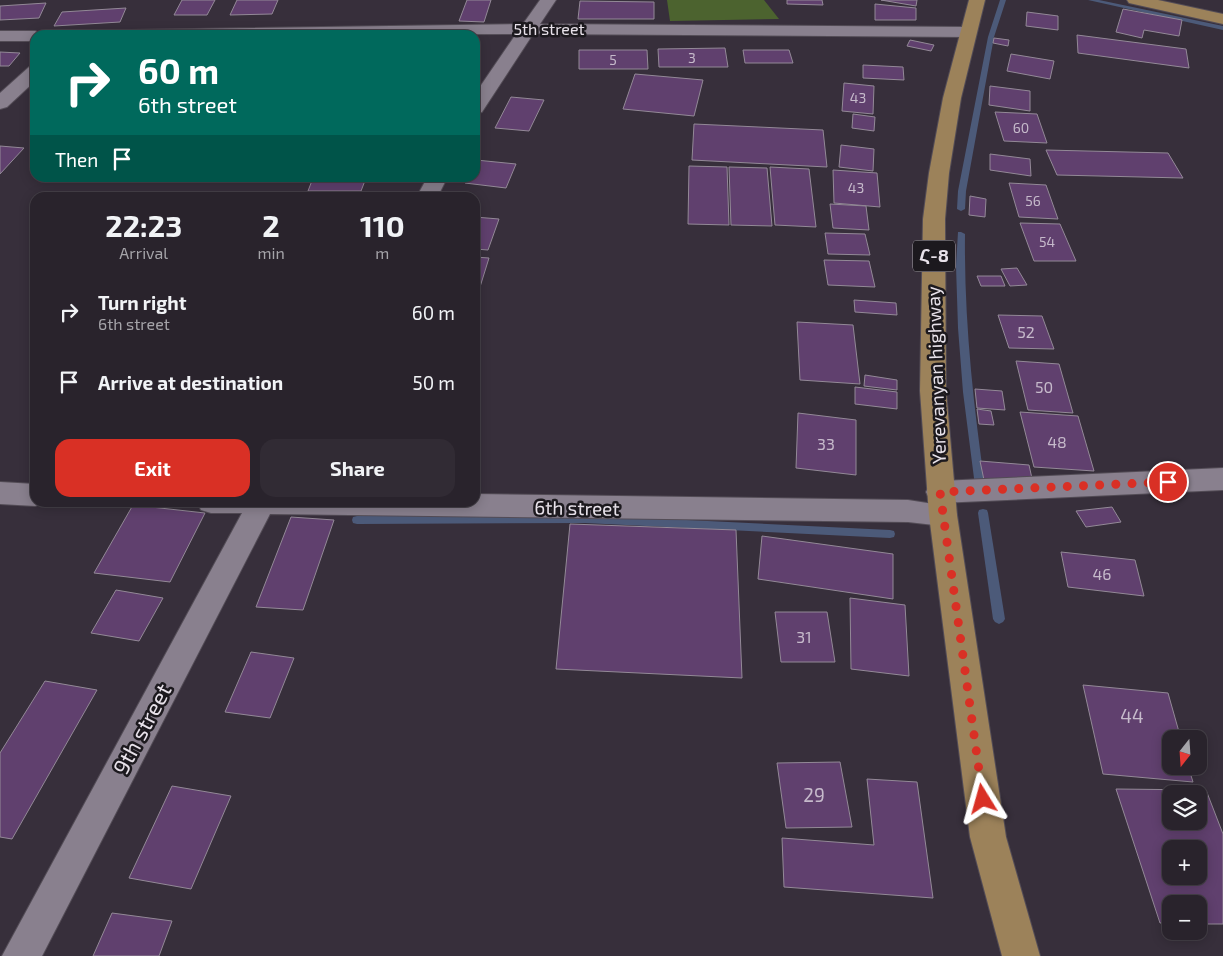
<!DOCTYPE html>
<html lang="en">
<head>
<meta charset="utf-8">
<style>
	body { margin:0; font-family:"Exo 2","Noto Sans Armenian",sans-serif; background:#312b34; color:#f1f3f6; height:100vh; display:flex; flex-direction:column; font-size:19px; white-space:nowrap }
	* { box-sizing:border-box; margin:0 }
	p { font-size:16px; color:#a5a4a9 }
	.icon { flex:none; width:28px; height:28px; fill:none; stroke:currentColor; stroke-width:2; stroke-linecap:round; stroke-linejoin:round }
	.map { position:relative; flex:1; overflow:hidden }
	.drawer { position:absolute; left:30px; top:192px; width:450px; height:315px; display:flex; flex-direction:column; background:#29232c; border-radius:15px; box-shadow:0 2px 12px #0003,0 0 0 1px #454048 }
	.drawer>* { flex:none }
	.hud { position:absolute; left:30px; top:30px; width:450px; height:152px; border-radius:15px; box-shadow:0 2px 12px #0003,0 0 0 1px #454048; background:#00695c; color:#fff; overflow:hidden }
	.needle { width:32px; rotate:197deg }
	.fabs { position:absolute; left:1162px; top:730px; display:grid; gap:10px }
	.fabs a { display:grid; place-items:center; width:45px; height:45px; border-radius:10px; background:#29232c; box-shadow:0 2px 12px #0003,0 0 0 1px #454048; font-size:25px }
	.pin { position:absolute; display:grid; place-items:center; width:42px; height:42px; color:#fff; margin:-21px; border:2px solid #fff; border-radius:50%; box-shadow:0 1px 5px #0007 }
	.me { position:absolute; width:55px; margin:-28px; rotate:352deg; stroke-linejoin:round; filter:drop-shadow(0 0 4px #0008) }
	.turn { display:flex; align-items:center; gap:18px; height:105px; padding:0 25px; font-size:22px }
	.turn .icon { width:65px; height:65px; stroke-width:2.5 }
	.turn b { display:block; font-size:35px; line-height:42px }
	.then { display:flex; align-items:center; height:48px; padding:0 25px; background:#0003; gap:10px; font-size:19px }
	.eta { display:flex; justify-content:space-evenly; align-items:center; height:85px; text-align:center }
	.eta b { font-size:30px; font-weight:700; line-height:35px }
	.cta { display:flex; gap:10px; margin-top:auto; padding:10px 25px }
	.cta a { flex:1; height:58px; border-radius:15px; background:#d93025; color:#fff; font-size:20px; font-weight:700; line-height:58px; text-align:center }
	.cta a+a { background:#312b34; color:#f1f3f6 }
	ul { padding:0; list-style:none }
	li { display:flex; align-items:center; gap:15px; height:70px; padding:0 25px }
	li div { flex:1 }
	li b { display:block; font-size:19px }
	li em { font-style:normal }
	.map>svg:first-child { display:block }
	.green { fill:#4c632f }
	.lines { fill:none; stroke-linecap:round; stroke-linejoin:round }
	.stream { fill:#4c5a79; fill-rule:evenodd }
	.building { fill:#60406e; stroke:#938997; fill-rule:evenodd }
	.minor-casing { stroke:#534c56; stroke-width:2 }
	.major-casing { stroke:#534c56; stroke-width:2 }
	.minor { fill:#89808e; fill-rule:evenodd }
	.major { fill:#9c825a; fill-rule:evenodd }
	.route { stroke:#d93025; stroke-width:9; stroke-dasharray:0 16.2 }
	.labels { text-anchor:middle; stroke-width:5; stroke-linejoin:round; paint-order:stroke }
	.far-number-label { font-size:14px; fill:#c6bacb }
	.far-street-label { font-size:16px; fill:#e8e2ea; stroke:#1c191e }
	.number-label { font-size:16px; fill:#c6bacb }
	.shield { fill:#1c191e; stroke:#aba6ad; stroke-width:1 }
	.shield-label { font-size:18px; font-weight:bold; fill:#e8e2ea }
	.street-label { font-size:19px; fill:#e8e2ea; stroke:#1c191e }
	.near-number-label { font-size:19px; fill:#c6bacb }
	.near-street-label { font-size:22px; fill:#e8e2ea; stroke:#1c191e }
</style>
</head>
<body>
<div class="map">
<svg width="1223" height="956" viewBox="0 0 1223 956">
	<rect width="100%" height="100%" fill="#372f3b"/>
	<polygon class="green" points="667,0 764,0 779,19 670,21"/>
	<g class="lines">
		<g class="stream">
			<polygon points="1000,0 1006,0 994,37 966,191 965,209 961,211 957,209 958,191 988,37"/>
			<polygon points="1088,0 1099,0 1223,26 1223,30"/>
			<path d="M958 232H961L965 234C964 319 973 402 985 486L984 489H976L975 486 963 392 958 328 956 266Z"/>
			<polygon points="983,509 987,510 988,513 1005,619 1003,622 999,624 995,622 993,619 978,513 979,510"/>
			<polygon points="585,515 890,530 894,531 895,534 894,537 890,538 585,523 357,524 353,523 352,520 353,517 357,516"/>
		</g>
	</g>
	<g class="building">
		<polygon points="182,0 215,0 207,15 174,15"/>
		<polygon points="237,0 278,0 272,14 230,15"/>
		<polygon points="467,0 491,0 484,22 459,21"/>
		<polygon points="787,0 822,0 823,5 787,4"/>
		<polygon points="881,0 917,0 916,6"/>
		<polygon points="580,1 654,2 654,19 578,19"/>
		<polygon points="46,3 39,18 0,20 0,6"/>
		<polygon points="875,4 916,8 916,20 875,20"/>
		<polygon points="126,8 120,22 54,26 62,12"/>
		<polygon points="1123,9 1182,20 1179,36 1144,30 1142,38 1116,32"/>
		<polygon points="1027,12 1058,16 1058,30 1026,26"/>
		<polygon points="1077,35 1186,49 1189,68 1078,53"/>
		<polygon points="994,38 1009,40 1008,46 993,43"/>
		<polygon points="910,40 934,45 931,51 907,46"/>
		<polygon points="725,48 728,67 659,67 658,49"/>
		<polygon points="579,50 647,50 648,69 579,69"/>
		<polygon points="743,50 789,50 793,63 745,63"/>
		<polygon points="0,52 20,53 9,66 0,66"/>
		<polygon points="1011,54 1054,61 1050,79 1007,71"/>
		<polygon points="863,65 903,67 904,80 863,78"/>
		<polygon points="635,74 703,80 694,116 623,109"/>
		<polygon points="844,83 874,86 873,114 842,111"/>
		<polygon points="990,86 1030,91 1030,111 989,105"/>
		<polygon points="511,97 544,100 529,131 495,128"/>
		<polygon points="995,112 1037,114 1047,143 1004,141"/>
		<polygon points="853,114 875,117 874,131 852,128"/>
		<polygon points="694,124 823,130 827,167 692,160"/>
		<polygon points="841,145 874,149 873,171 839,167"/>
		<polygon points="0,146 24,148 0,174"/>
		<polygon points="1046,150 1168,153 1183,178 1057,175"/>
		<polygon points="990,154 1030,159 1031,176 990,170"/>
		<polygon points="476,160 516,164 506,188 465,183 468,178 475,178"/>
		<polygon points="689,166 727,167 729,225 688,224"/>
		<polygon points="729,167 767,168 772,226 731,225"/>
		<polygon points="770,167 809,169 816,227 775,225"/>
		<polygon points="833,170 877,173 880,207 834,203"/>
		<polygon points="313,178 366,178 361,191 308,191"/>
		<polygon points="1009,183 1046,185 1058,219 1019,217"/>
		<polygon points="345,192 384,196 383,198 342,198"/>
		<polygon points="970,196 986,199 985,217 969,215"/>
		<polygon points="830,204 866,206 869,230 833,228"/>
		<polygon points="475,217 499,219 488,250 475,249"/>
		<polygon points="1020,223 1060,224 1076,261 1034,261"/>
		<polygon points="825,233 865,234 870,255 828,254"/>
		<polygon points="475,257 489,258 475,303"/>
		<polygon points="824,260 869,261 875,287 828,285"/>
		<polygon points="1017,268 1027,285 1010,286 1001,269"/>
		<polygon points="977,276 1001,276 1005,286 981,286"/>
		<polygon points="854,300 896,303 897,315 855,312"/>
		<polygon points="998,315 1042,316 1054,349 1009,348"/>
		<polygon points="797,322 853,325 860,384 800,380"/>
		<polygon points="1016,361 1059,364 1073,413 1028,410"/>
		<polygon points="865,375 897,380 897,390 864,386"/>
		<polygon points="855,387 897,392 897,409 855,404"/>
		<polygon points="975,389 1002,391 1005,410 977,408"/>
		<polygon points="977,409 991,411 994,425 979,424"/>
		<polygon points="1020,412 1078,416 1094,471 1034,467"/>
		<polygon points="798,413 856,420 856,475 796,468"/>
		<polygon points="980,461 1029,465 1033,483 984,480"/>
		<polygon points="133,505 205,513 170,582 94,573"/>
		<polygon points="1112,507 1121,522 1086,527 1076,511"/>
		<polygon points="291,517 334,520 303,610 256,607"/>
		<polygon points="570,524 736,530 742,678 556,669"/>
		<polygon points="762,536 893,554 893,599 758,579"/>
		<polygon points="1061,552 1135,560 1144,596 1068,587"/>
		<polygon points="116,590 163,598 139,641 91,633"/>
		<polygon points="850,598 905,605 909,676 851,669"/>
		<polygon points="775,612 827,612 835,662 781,662"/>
		<polygon points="251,652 294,658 270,718 225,712"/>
		<polygon points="45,681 97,690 12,839 0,837 0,753"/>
		<polygon points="1083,685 1168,693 1181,739 1171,739 1171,766 1188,766 1193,782 1103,774"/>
		<polygon points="840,762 852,827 786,828 777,763"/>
		<polygon points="867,779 917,782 933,898 784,887 782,838 874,845"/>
		<polygon points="172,786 231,796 191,889 129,878"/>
		<path d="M1116 789 1206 790 1223 834V924H1199V904H1171V923H1160ZM1171 794H1199V821H1171ZM1171 849H1199V876H1171Z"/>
		<polygon points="112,913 172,921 159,956 93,956"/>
	</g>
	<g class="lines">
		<g class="minor-casing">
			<g id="minor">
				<polygon points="540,0 556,0 540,24 968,27 974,28 976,32 974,36 968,37 533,34 482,112 475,114 475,94 516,34 122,35 125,31 131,30 523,24"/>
				<polygon points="0,31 35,31 43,35 35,35 35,41 0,41"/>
				<polygon points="35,66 35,81 7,107 0,109 0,93 29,67"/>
				<polygon points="427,178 447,178 437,198 416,198"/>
				<polygon points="1223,468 1223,490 940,503 930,500 926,492 930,484 940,481"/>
				<polygon points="0,482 35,484 35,502 45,502 35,506 0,504"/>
				<polygon points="475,494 908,500 953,507 957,515 953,523 943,526 908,522 270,514 42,956 2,956 242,513 211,513 201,510 197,502 475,502"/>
			</g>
		</g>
		<g class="major-casing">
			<g id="major">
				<polygon points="969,0 985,0 961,98 949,173 945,219 946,391 957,515 1006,837 1040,956 1002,956 970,837 929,515 920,391 923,219 929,173 943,98"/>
				<polygon points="1127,0 1158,0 1223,14 1223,24 1129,3"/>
			</g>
		</g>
		<use href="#minor" class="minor"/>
		<use href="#major" class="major"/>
	</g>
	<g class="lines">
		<polyline class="route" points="983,799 940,492 1168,482"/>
	</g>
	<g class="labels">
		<g class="far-number-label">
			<text x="692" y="63">3</text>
			<text x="613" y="65">5</text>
			<text x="858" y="103">43</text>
			<text x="1021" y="133">60</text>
			<text x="856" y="193">43</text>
			<text x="1033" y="206">56</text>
			<text x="1047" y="247">54</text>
		</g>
		<g class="far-street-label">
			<text x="549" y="35">5th street</text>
		</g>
		<g class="number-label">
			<text x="1026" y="338">52</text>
			<text x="1044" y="393">50</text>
			<text x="1057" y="448">48</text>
			<text x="826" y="450">33</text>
			<text x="1102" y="580">46</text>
			<text x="804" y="643">31</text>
		</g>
		<rect class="shield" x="913" y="240.5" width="42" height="31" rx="4"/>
		<g class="shield-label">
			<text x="934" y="262">Հ-8</text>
		</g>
		<g class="street-label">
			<text transform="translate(936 375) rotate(-92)" y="7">Yerevanyan highway</text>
			<text transform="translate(577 508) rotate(1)" y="7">6th street</text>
		</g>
		<g class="near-number-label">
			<text x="1132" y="723">44</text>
			<text x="814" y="802">29</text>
		</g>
		<g class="near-street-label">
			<text transform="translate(142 729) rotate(-62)" y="8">9th street</text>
		</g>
	</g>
</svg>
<div class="fabs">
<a><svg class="needle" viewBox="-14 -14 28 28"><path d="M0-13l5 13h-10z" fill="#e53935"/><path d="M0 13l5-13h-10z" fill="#a5a4a9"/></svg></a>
<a><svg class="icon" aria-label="layers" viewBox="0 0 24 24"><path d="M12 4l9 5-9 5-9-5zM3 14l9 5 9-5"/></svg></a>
<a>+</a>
<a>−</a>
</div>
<div class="pin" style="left:1168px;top:482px;background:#d93025"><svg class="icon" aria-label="arrive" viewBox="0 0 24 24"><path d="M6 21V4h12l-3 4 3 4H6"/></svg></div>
<svg class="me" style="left:983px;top:799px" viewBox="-20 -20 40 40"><path d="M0-17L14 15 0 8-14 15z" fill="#d93025" stroke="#fff" stroke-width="4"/></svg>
<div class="hud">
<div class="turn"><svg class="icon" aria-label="right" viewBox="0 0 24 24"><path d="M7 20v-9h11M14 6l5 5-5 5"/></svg><div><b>60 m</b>6th street</div></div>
<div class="then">Then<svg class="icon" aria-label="arrive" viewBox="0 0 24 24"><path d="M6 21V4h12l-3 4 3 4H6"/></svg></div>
</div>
<section class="drawer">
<div class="eta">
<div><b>22:23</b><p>Arrival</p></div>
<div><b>2</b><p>min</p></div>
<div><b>110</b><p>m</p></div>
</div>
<ul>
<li><svg class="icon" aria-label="right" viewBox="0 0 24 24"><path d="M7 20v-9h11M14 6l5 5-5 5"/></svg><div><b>Turn right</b><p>6th street</p></div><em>60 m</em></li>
<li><svg class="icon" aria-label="arrive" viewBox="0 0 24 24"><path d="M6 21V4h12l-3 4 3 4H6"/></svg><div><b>Arrive at destination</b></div><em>50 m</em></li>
</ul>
<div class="cta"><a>Exit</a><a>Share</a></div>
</section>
</div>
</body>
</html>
